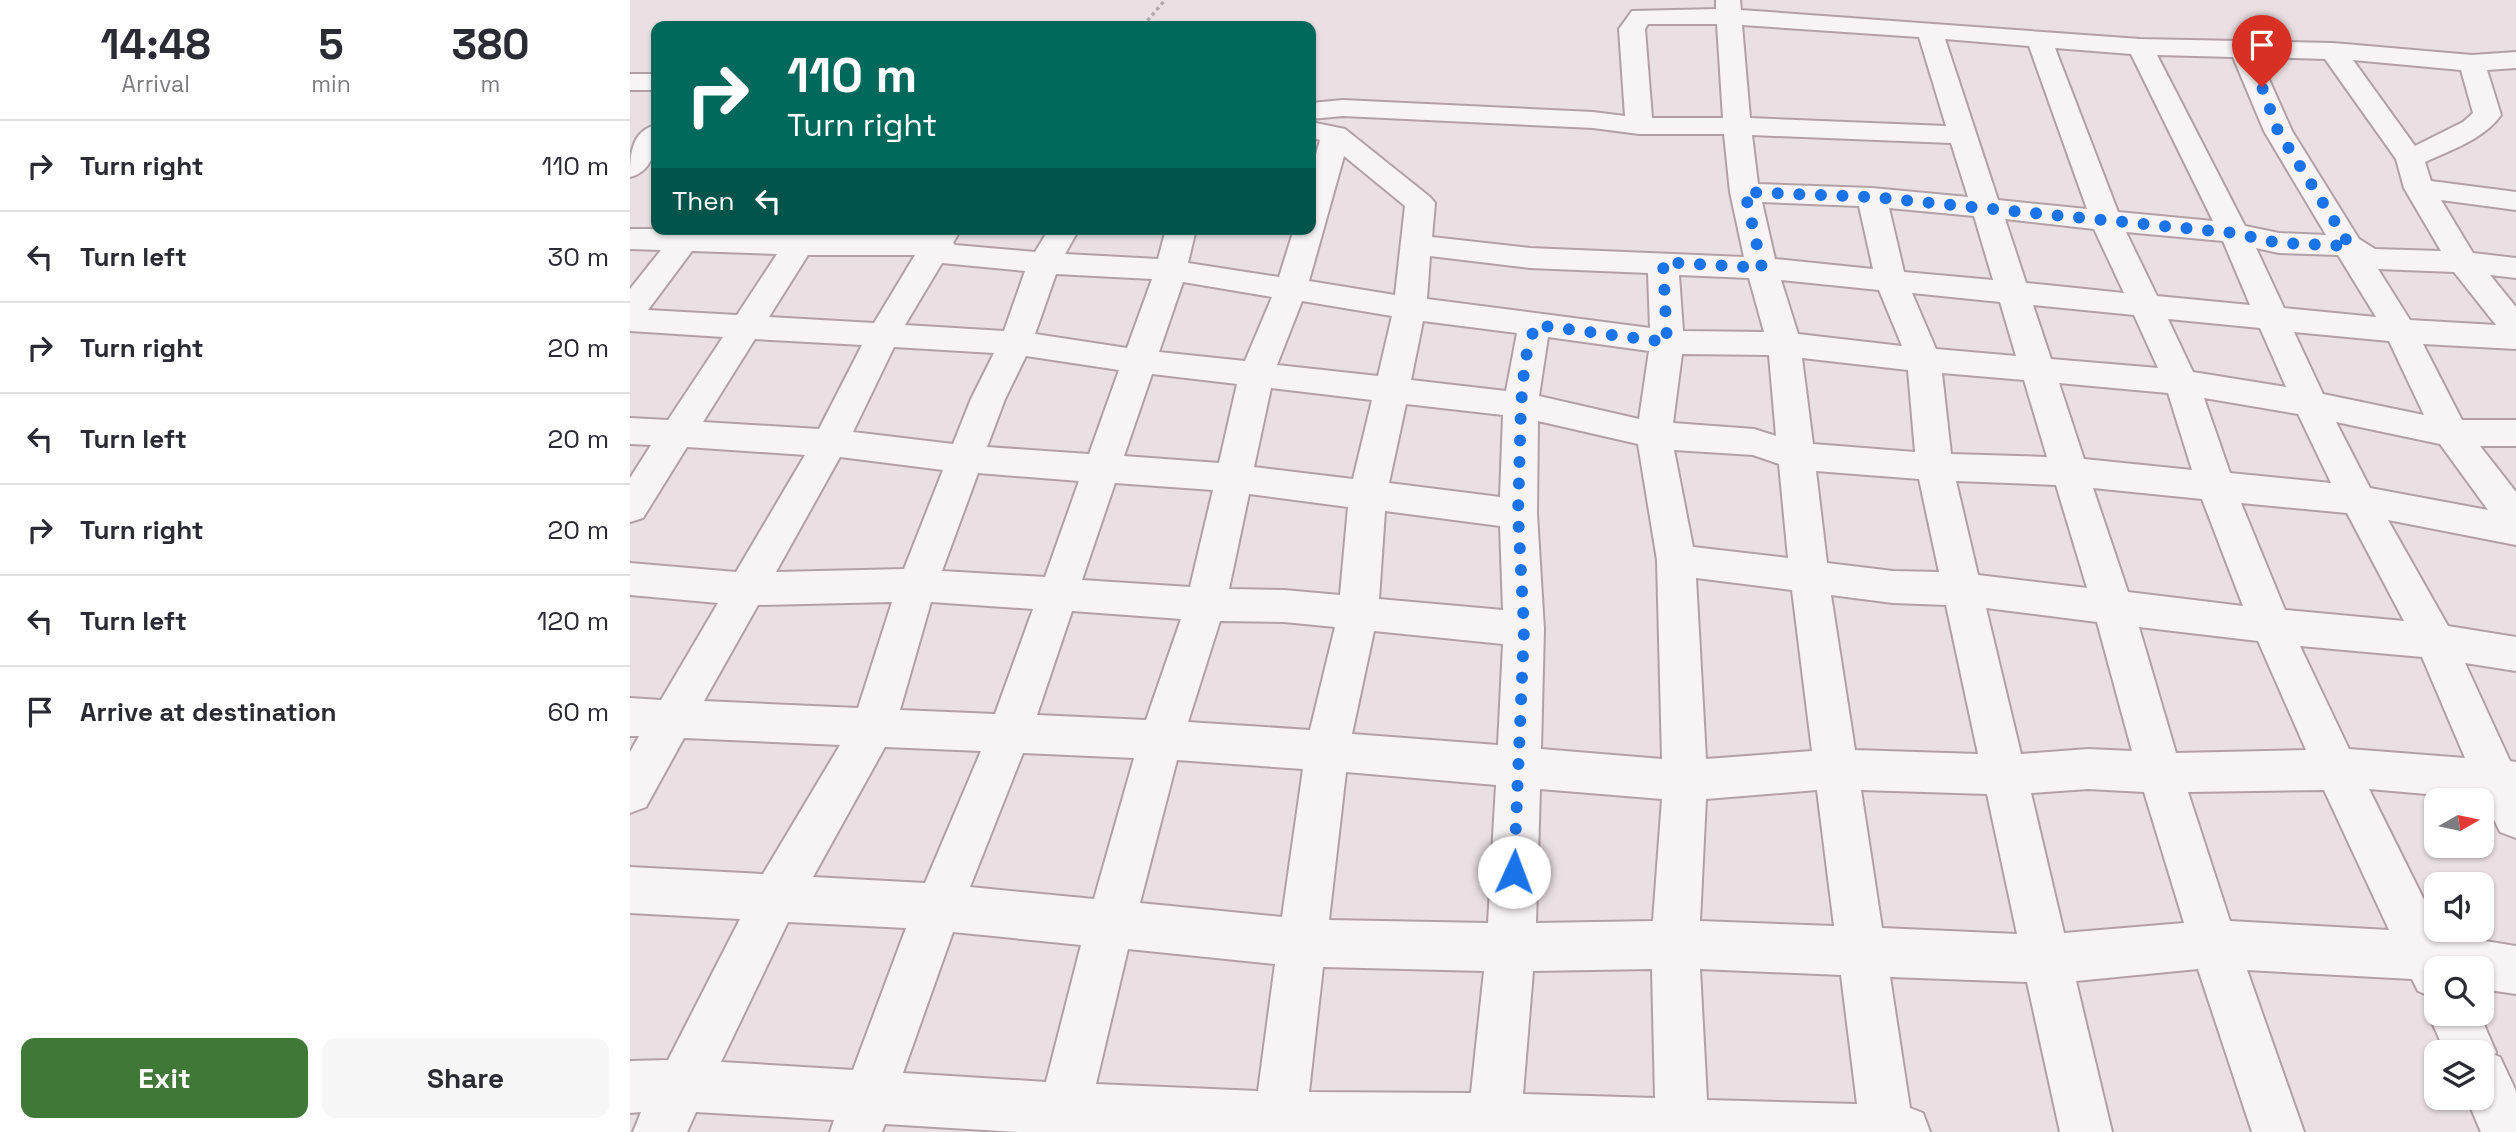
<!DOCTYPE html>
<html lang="en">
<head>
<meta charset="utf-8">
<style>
	body { margin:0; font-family:"Space Grotesk",sans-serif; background:#f7f7f7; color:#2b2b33; height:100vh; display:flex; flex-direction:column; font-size:26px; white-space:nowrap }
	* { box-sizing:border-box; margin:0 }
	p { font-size:23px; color:#7c7c81 }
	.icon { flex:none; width:38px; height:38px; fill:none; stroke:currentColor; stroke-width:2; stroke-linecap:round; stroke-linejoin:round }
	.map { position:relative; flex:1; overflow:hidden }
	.side { display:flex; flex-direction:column; background:#fff; width:630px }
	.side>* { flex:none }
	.banner { position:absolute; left:21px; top:21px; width:665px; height:214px; border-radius:14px; box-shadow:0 2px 5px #0004; background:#00695c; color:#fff; overflow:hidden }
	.needle { width:46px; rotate:81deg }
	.buttons { position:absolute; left:1794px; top:788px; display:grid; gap:14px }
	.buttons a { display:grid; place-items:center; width:70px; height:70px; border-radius:14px; background:#fff; box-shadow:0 2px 5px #0004; font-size:35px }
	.pin { position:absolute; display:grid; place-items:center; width:60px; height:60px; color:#fff; margin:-72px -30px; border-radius:50% 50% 50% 0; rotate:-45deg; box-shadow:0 0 7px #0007 }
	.pin .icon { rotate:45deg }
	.me { position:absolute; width:77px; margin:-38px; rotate:2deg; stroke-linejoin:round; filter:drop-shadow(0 0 5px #0008) }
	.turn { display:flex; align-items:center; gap:24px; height:147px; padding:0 21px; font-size:32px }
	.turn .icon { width:91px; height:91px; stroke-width:2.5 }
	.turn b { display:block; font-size:49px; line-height:60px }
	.then { display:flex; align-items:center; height:66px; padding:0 21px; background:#0003; gap:14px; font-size:26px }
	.eta { display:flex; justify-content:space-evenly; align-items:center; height:119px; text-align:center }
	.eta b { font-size:42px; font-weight:700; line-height:49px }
	.action { display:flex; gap:14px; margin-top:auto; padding:14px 21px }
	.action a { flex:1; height:80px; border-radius:14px; background:#407838; color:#fff; font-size:28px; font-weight:700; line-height:80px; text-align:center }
	.action a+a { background:#f7f7f7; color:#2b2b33 }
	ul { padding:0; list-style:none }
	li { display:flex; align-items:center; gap:21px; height:91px; padding:0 21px; border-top:2px solid #e1e1e2 }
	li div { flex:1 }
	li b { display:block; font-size:26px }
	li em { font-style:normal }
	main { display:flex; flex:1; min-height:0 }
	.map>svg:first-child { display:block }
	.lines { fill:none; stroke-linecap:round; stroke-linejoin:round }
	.minor-casing { stroke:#b1a1a7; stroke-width:4 }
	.path { stroke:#b7aaaf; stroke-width:3.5; stroke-dasharray:3.5 3.5; stroke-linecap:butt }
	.minor { fill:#f8f3f5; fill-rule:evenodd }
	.route { stroke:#1a73e8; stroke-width:12; stroke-dasharray:0 21.6 }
</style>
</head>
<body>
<main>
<section class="side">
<div class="eta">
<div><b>14:48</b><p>Arrival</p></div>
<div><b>5</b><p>min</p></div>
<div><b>380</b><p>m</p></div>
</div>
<ul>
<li><svg class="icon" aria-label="right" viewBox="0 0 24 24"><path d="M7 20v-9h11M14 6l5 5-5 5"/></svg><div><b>Turn right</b></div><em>110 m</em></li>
<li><svg class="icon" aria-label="left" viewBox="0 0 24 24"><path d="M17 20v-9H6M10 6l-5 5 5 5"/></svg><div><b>Turn left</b></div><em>30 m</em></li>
<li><svg class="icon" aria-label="right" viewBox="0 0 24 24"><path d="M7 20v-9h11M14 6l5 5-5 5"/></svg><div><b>Turn right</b></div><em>20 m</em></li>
<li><svg class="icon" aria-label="left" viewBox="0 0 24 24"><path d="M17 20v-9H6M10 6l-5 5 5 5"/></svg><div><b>Turn left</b></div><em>20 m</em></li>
<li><svg class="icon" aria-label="right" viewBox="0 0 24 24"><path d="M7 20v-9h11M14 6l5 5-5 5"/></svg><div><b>Turn right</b></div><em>20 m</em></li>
<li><svg class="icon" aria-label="left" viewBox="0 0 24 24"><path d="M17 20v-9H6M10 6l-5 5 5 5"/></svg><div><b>Turn left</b></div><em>120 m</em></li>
<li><svg class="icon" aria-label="arrive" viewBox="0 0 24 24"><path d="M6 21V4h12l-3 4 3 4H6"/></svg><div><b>Arrive at destination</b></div><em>60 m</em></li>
</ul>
<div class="action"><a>Exit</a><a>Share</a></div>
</section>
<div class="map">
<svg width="1886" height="1132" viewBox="0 0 1886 1132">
	<rect width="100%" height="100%" fill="#eae0e4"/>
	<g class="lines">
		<g class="minor-casing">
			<g id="minor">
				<path d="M1086 0H1110L1111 10 1510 39 1703 43 1842 55 1886 52V68L1857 70 1871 115C1854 139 1821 150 1795 162L1801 181 1886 192V210L1811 200 1843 253 1886 258V278L1860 275 1886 307V349L1793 344 1832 420H1886V446H1850L1886 492V545L1758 520 1818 626 1886 637V671L1835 663 1880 761 1886 762V838L1870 832 1854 799 1739 789 1806 924V929L1811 934 1886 946V994L1852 989V968H1806V1013H1849L1866 1052 1865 1055 1870 1057 1886 1091V1132H1851L1836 1097H1852V1052H1815L1798 1013 1804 998 1788 991 1782 979 1617 970 1674 1132H1622L1568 969 1446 981 1482 1132H1430L1397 982 1260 977 1280 1108 1293 1113 1300 1132H387L255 1124 252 1132H200L204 1120 66 1112 57 1132H3L11 1112 0 1113V1061L38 1060 110 919 0 913V867L133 874 210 745 54 738 16 807 0 813V752L9 736H0V698L31 700 88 603 0 595V563L106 572 175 455 57 447 13 518 0 522V478L21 445 0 444V418L38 420 93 337 0 331V289L31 250 0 249V229H78L76 232 160 235 163 229H193L190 235H297L301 229H331L323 243 325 245 405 252 419 229H449L435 254 528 259 536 229H566L558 263 649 277 664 229H681V172L690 140 681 138V122L715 129 800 197 805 203 802 237 900 248 1114 257 1100 192 1094 134H1009L963 128 713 116 681 119V103L713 100 963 112 995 116 989 29 1002 11 1086 9ZM1018 24H1087L1093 118H1022L1015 29ZM1112 25 1289 37 1316 126 1120 118ZM1315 39 1399 46 1457 209 1368 200ZM1425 48 1501 54 1583 221 1488 212ZM1527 55 1603 57 1634 131 1696 235 1649 233 1615 226ZM1629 57 1695 59 1766 159 1774 188 1811 251 1745 249 1729 239 1662 131ZM1723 60 1831 70 1843 113 1833 122 1785 146ZM1122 135 1321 143 1338 197 1242 188 1128 184ZM714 156 775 206 765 295 679 281ZM1132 202 1229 206 1243 269 1145 259ZM1259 208 1344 216 1363 280 1274 272ZM1375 219 1464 229 1494 293 1396 283ZM1496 232 1593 241 1620 305 1527 296ZM1626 248 1649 253 1708 255 1746 317 1654 308ZM62 251 147 254 107 315 18 310ZM178 255H285L244 323 139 317ZM800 256 900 268 1018 273 1020 328 797 299ZM312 263 395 271 374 331 275 325ZM1748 269 1824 272 1866 325 1780 320ZM426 274 522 279 497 348 405 334ZM1049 275 1119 278 1134 332 1053 331ZM1151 280 1249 290 1272 346 1168 334ZM553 282 642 297 615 361 529 352ZM1282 293 1370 302 1386 356 1306 349ZM672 301 762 316 748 376 647 365ZM1403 305 1504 315 1528 368 1421 359ZM1538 319 1630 328 1656 387 1563 372ZM793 321 887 333 876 391 781 380ZM1664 332 1759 341 1794 415 1693 394ZM918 337 1019 351 1009 419 909 396ZM125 339 232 345 189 429 73 422ZM264 347 364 353 341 399 323 444 223 432ZM1052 354 1139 355 1146 436 1124 429 1043 423ZM396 356 489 370 459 454 357 447 375 399ZM1172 358 1278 370 1285 452 1183 444ZM1312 373 1394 380 1417 457 1321 454ZM522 374 607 384 589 463 494 456ZM1429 383 1538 393 1562 470 1454 459ZM641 388 742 400 723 479 624 467ZM1574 398 1668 414 1701 483 1600 473ZM776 404 873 415 870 497 759 483ZM908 421 1008 444 1027 560 1032 759 911 749 914 629 907 514ZM1706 422 1810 444 1858 510 1740 488ZM1044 450 1123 455 1149 464 1158 558 1063 547ZM210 457 313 470 274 569 146 572ZM1186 471 1289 479 1309 572 1263 571 1197 563ZM348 473 449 481 415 577 312 571ZM1326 481 1426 485 1457 588 1348 575ZM485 483 583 490 560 587 452 580ZM1463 488 1572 499 1613 606 1498 592ZM619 494 718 507 710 595 654 590 599 589ZM1611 503 1717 513 1774 621 1655 610ZM755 511 870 526 873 610 749 599ZM1066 578 1162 590 1182 751 1076 759ZM1201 595 1263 603 1316 605 1348 754 1225 750ZM262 602 228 708 74 701 128 605ZM301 602 403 609 365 714 270 710ZM1356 608 1467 622 1502 751 1458 749 1391 754ZM442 611 551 619 516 720 407 715ZM590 621 654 622 705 627 680 730 558 722ZM1509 627 1628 641 1676 750 1546 753ZM744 631 873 644 868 745 722 734ZM1670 646 1792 657 1835 758 1719 749ZM255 747 351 751 295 883 183 877ZM393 753 504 758 464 899 340 887ZM547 760 673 769 652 917 510 903ZM716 772 866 785 858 923 699 920ZM910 789 1032 799 1023 921 906 923ZM1458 789 1514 792 1554 923 1434 933 1401 793ZM1187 790 1204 926 1070 921 1076 799ZM1231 790 1357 794 1387 934 1252 928ZM1694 790 1759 930 1600 921 1558 792ZM158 922 276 928 223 1070 91 1062ZM323 932 451 945 416 1082 273 1073ZM498 949 645 964 628 1091 466 1084ZM693 967 854 971 841 1093 679 1092ZM1022 969 1025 1098 893 1094 903 971ZM1070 969 1211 975 1227 1104 1077 1100Z"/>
				<rect x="0" y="74" width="26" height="16"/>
				<path d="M26 125C27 146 24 171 0 177 0 155 1 131 26 125Z"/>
			</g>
		</g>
		<polyline class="path" points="513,26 535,0"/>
		<use href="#minor" class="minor"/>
	</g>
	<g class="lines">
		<polyline class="route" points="884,872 894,629 888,514 891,405 895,360 905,325 1037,342 1033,262 1132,268 1115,192 1242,197 1604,233 1649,243 1720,246 1648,131 1632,87"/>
	</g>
</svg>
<div class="buttons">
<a><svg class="needle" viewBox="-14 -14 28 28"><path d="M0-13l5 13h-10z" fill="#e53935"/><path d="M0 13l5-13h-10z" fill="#7c7c81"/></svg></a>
<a><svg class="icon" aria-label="sound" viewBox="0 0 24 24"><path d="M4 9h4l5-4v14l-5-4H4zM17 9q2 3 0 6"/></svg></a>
<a><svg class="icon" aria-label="search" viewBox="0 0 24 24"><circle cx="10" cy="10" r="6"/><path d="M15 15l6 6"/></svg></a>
<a><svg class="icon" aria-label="layers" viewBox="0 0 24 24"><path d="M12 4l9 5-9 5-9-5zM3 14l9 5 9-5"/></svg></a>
</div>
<div class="pin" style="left:1632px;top:87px;background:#d93025"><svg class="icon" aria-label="arrive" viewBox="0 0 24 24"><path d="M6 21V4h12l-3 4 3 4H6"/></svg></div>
<svg class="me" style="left:884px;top:872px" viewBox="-20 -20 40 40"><circle r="19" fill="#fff"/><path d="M0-13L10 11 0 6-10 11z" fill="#1a73e8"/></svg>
<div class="banner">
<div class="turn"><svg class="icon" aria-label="right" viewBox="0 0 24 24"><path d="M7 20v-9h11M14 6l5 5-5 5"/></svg><div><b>110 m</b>Turn right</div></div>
<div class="then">Then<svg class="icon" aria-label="left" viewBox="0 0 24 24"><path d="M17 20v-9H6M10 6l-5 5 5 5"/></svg></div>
</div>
</div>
</main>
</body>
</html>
